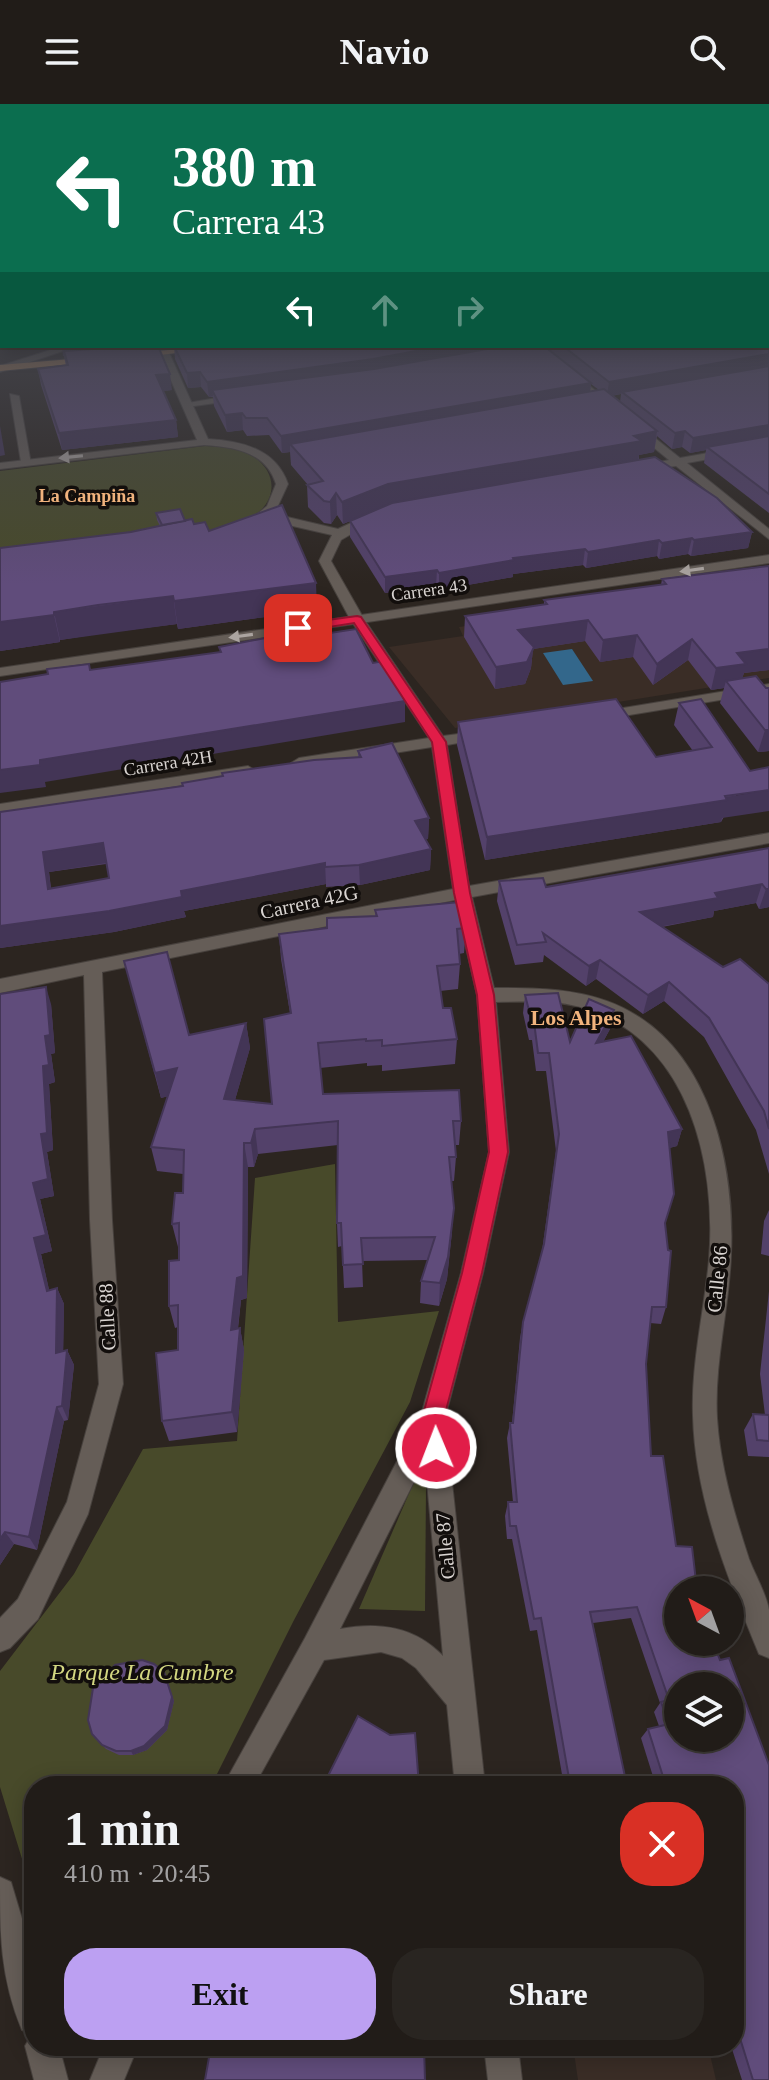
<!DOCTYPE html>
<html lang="en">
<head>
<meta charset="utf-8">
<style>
	body { margin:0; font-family:Georgia,serif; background:#292521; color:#f1f3f6; height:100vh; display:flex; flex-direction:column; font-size:30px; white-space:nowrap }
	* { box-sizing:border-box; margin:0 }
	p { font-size:26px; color:#a2a1a2 }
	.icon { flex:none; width:44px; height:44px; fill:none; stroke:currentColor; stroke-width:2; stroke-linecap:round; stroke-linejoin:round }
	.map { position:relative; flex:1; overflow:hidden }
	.side { position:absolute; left:24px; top:1672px; width:720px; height:280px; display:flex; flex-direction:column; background:#211c18; border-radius:32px; box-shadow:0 4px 20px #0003,0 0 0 2px #3e3a37 }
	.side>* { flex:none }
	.top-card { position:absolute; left:0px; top:0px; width:770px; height:244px; box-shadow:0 4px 20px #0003,0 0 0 2px #3e3a37; background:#0b6e4f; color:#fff; overflow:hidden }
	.needle { width:52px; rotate:319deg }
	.tools { position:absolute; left:664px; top:1472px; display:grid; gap:16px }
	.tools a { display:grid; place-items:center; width:80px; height:80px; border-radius:50%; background:#211c18; box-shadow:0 4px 20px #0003,0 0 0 2px #3e3a37; font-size:40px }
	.pin { position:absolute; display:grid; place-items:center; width:68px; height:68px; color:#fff; margin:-34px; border-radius:16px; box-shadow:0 4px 12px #0006 }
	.me { position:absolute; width:88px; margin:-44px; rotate:359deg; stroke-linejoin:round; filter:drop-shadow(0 0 6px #0008) }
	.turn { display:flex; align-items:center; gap:28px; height:168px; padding:0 40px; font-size:36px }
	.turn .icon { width:104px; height:104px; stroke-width:2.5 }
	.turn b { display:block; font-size:56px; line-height:68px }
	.lanes { display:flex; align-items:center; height:76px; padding:0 40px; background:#0003; justify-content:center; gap:40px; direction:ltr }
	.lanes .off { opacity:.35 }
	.round { display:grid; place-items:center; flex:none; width:84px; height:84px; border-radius:32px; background:#292521 }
	.summary { display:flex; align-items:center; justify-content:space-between; height:136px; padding:0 40px }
	h1 { font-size:48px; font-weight:800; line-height:60px }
	.action { display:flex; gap:16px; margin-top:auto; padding:16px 40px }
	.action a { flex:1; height:92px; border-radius:32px; background:#bca0f2; color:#111; font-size:32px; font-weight:800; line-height:92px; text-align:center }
	.action a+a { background:#292521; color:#f1f3f6 }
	header { display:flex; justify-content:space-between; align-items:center; height:104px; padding:0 40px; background:#211c18; font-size:36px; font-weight:800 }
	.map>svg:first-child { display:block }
	.built { fill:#3a2d26 }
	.green { fill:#484a2a }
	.water { fill:#33678b }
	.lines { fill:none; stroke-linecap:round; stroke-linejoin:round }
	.minor-casing { stroke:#47413d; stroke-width:2 }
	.tertiary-casing { stroke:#47413d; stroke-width:2 }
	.primary-casing { stroke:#47413d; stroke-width:2 }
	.minor { fill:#655d57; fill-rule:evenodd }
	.tertiary { fill:#655d57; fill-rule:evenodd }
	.primary { fill:#bb8a5b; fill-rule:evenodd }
	.wall { fill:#53416a; fill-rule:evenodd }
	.shaded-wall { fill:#433556 }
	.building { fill:#604c7b; stroke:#433556; stroke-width:2; fill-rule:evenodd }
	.oneway { fill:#aba4a0 }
	.route { fill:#e11d48; stroke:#92132f; stroke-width:2 }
	.labels { text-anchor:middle; stroke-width:7; stroke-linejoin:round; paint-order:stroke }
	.far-neighbourhood-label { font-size:18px; font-weight:bold; fill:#f1b37d; stroke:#120e0c }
	.far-street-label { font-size:18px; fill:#d9d4d1; stroke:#120e0c }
	.street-label { font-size:20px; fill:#d9d4d1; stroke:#120e0c }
	.neighbourhood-label { font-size:22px; font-weight:bold; fill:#f1b37d; stroke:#120e0c }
	.near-park-label { font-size:24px; font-style:italic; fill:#d3d781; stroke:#120e0c }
</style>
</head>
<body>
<header><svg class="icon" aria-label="menu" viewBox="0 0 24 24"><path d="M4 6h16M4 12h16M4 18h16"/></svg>Navio<svg class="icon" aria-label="search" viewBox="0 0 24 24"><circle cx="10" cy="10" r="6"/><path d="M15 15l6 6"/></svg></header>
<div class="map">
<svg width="769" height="1976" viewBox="0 0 769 1976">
	<rect width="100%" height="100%" fill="#2c2520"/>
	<g class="built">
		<polygon points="769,474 769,574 455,624 389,543 463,532 459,523"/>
		<polygon points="573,1942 708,1942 716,1976 578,1976"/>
	</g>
	<g class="green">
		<path d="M205 342C218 343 231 343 243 348 273 358 283 391 255 411 247 417 236 421 226 425L0 457V367Z"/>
		<polygon points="335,1060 338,1218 439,1207 410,1298 293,1518 211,1682 34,1682 34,1794 0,1683 0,1567 74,1470 143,1345 237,1337 255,1074"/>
		<polygon points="414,1378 426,1383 425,1507 359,1505"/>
	</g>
	<polygon class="water" points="572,545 593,577 563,581 543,549"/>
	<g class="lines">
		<g class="minor-casing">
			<g id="minor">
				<polygon points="0,220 2,221 2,238 0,237"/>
				<polygon points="63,242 78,242 0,268 0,262"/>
				<polygon points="539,242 561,242 520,251 515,248"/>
				<polygon points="566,268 572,268 680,354 769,338 769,344 687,359 769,425 769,435 676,362 635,367 635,363 669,356 566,272"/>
				<polygon points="10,290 19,292 31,360 21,358"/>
				<polygon points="240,290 245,293 244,295 187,303 182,300"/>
				<path d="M266 408 338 425 372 409 382 412 341 436 331 457 364 515 443 632 481 627 488 631 481 635 447 641 469 782 769 729V739L472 793 494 884C539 884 588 884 629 907 712 952 735 1065 731 1151 729 1206 714 1259 717 1314 720 1362 734 1409 749 1455 755 1471 766 1489 769 1506 769 1520 769 1539 769 1554L759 1550C728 1475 695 1394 693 1312 691 1260 704 1208 709 1156 717 1059 689 938 586 905 558 895 525 898 496 898L509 1048 483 1169 445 1314 485 1682H455L447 1601 416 1564 402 1554 381 1548 324 1556 254 1682H223L305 1534 421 1311 461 1169 489 1048 477 891 455 796 102 868 112 1116 123 1280 88 1410 38 1515 10 1544 0 1548V1514L18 1495 67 1398 99 1280 90 1116 84 871 0 889V875L453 785 432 643 299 664 291 659 299 654 429 634 350 515 319 457 332 431 262 415 260 412ZM425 1356 443 1552C414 1522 379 1518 340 1525Z"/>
				<polygon points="769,580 769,588 599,616 592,612 599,608"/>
				<polygon points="248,662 256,667 253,670 0,710 0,700"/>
				<path d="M0 1773 11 1778 34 1855V1942H59L68 1976H34L25 1942 32 1930 22 1926C0 1873 0 1829 0 1773Z"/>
				<polygon points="104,1942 138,1942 124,1976 90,1976"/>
				<polygon points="484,1942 518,1942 522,1976 488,1976"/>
			</g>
		</g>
		<g class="tertiary-casing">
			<g id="tertiary">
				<path d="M156 242H166L208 335C242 337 276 345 288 380L276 406 256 422 246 419 267 402 276 380C266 348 235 343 204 341L0 365V359L197 336Z"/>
				<polygon points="769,451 769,459 0,572 0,564"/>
			</g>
		</g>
		<g class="primary-casing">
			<g id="primary">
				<polygon points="199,242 233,242 136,254 131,251"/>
				<polygon points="95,253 92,258 0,267 0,261"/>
			</g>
		</g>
		<use href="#minor" class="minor"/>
		<use href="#tertiary" class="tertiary"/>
		<use href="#primary" class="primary"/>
	</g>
	<g class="wall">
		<path d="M769 204V409L704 359 706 346 690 349 682 343 672 345 657 332 654 348 639 351V356L752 428 748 444 691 452 688 450 659 455 657 452 586 464 583 461 513 470V473L439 486 436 482 385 489 350 433V417L343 420 337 411 331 420 324 419 308 403 307 381H308L291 361 290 348 282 349 269 331 247 332 243 326 227 328 214 302 213 293H209L201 283 188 284 175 255 174 242 551 248 552 242H768ZM591 280 599 286 590 288ZM621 290 620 298 612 292Z"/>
		<polygon points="62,242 172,286 163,287 176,316 178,333 62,346 41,281 38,265 66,262"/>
		<polygon points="156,409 194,420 209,427 317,506 178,525 177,520 104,529 60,536 60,538 0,547 0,444 131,428 160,422 157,416"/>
		<polygon points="769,462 769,566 744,569 742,574 766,584 769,584 769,647 758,648 720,599 724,584 711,586 688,556 653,581 633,553 600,558 585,537 533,545 531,564 525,580 495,585 464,533 465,512 544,500 544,496 661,481 662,475"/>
		<polygon points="679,599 750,667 721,718 485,756 457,641 458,618 656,653 693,647 674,621"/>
		<path d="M358 647 429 714 428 735H425L431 745 430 766 360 781 326 783V780L184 807 186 813 114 828 0 844V708L183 682 222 673V669L358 653ZM106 760 109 774 51 784 49 768Z"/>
		<polygon points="769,744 769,803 759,805 756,799 714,807 713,813 662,823 723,863 769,880 769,1070 756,1026 704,933 664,897 643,910 596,875 586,882 544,851 543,858 515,861 497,797 499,777 546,783"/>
		<polygon points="375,806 466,824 464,849 459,850 460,860 458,885 440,887 443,904 457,935 455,960 382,967 382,961 367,962 367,959 320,964 323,990 461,1017 459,1041 455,1041 456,1053 454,1077 451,1077 452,1128 447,1175 439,1202 420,1199 421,1177 428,1156 362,1157 363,1183 344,1184 342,1142 338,1143 337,1119 338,1041 258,1050 254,1063 248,1063 247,1194 241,1196 238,1225 240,1224 244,1246 237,1328 169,1337 162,1317 178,1246 178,1223 175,1224 169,1202 179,1156 179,1143 178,1143 172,1120 183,1089 183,1070 157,1067 151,1043 168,992 161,994 124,857 189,931 246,919 250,944 235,996 272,1000 290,909 281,855 279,830 327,824 375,812"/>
		<path d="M558 889 570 938 589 895 614 906 610 925 603 938 631 932 682 1025 677 1042 669 1044 674 1090 665 1119 668 1146 671 1147 666 1203 661 1220 650 1219 646 1260 651 1352H663L676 1442 692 1443 697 1486H678V1538H713L720 1556 729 1554 769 1661V1976H742L731 1942H734V1682H656L641 1634 648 1625 659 1622 654 1608 660 1599 631 1514 593 1519 627 1682H564L537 1526 530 1527 512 1435H507L505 1412 508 1398H513L507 1334 510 1319H512L520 1234 523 1218 542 1147 556 1047 546 967H536L532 936H529L523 909 525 891ZM678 1582H730V1634H678Z"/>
		<polygon points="0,890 51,900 55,949 51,950 55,978 49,980 53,1046 47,1048 54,1092 40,1095 52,1147 41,1150 49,1186 57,1184 64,1200 63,1247 67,1246 74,1261 68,1316 64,1317 37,1446 14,1440 0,1461"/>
		<polygon points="769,1106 769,1152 761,1150 764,1117"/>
		<polygon points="769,1187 769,1353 748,1352 744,1326 753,1310 765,1311 760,1270"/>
		<polygon points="164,1568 174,1597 167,1626 147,1646 133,1651 119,1651 106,1645 92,1630"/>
	</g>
	<g class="shaded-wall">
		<polygon points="62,242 129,242 126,246 63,252"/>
		<polygon points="443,242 521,242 374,269 212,286 213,292 209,293 207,278"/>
		<polygon points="769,250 769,262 622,288 621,290 607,292 609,278"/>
		<polygon points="200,268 201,283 188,284 187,269"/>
		<polygon points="170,270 172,286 158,288 156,271"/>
		<polygon points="591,279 589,296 290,340 290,348 282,349 281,332"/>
		<polygon points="242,309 243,326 227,328 225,311"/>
		<polygon points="176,316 178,333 62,346 59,329"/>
		<polygon points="769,321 769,336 707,343 706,346 690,349 693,334"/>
		<polygon points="0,322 5,351 0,352"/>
		<polygon points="657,327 654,348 639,351 638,358 387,402 343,420 342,398 388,380"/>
		<polygon points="685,327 682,343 672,345 675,329"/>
		<polygon points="336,389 337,411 331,420 330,398"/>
		<polygon points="752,428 748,444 691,452 694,436"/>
		<polygon points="692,434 688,450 659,455 662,439"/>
		<polygon points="659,436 657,452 586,464 588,448"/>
		<polygon points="585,445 583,461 513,470 513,473 439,486 439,469 513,454"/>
		<polygon points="437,466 436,482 385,489 385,473"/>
		<polygon points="316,479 317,506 178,525 174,497"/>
		<polygon points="173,492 177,520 60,536 54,508"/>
		<polygon points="54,511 60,538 0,547 0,518"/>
		<polygon points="588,516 585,537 533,545 531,564 525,580 495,585 496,563 518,526"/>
		<polygon points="637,531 633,553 600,558 603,536"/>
		<polygon points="692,535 688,556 653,581 657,560"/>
		<polygon points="769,545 769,566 744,569 740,581 726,577 724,584 711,586 716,564 737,549"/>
		<polygon points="405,597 405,618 45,678 46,683 0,689 0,666 40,656"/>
		<polygon points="765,626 769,626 769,647 758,648"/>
		<polygon points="769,686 769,707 722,714 721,718 485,756 487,733"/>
		<polygon points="429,714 428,735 415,738 415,717"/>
		<polygon points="103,739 107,759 49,768 53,806 48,785 43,748"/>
		<polygon points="431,745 430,766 360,781 359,761"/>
		<polygon points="325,759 326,780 184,807 186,813 114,828 0,844 0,822"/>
		<polygon points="762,780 756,799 714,807 713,813 636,827 640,808 715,789"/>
		<polygon points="766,785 769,785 769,803 759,805"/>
		<polygon points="600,856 596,875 586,882 589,862"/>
		<polygon points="669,878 664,897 643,910 648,891"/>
		<polygon points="46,883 51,900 55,949 51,950 55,978 49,980 53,1046 47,1048 54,1092 40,1095 52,1147 41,1150 53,1203 47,1187 34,1134 33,1079 41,1030"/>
		<polygon points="614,906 610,925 592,958 596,939"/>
		<polygon points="246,919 250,944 228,1020 224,995"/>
		<polygon points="177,964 182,989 161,994 155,969"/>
		<polygon points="255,1025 258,1050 254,1063 251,1039"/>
		<polygon points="682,1025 677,1042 662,1046 668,1028"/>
		<polygon points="244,1039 248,1063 247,1194 241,1196 235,1248 231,1226"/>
		<polygon points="454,1104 447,1175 439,1202 440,1179"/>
		<polygon points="57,1184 64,1200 63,1264 56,1249"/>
		<polygon points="240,1224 244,1246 237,1328 232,1308"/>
		<polygon points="67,1246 74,1261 68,1316 62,1302"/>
		<polygon points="57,1303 64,1317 37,1446 29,1433"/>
		<polygon points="5,1428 14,1440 0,1461 0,1435"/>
		<polygon points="164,1568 174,1597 167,1626 147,1646 133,1651 131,1647"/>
	</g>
	<g class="building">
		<polygon points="768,204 769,250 609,278 563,242 768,242"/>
		<polygon points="137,242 158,242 170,270 156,271 176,316 59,329 38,265 68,261 64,247"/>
		<polygon points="174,242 443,242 373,255 207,278 200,268 187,269"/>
		<polygon points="504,242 544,242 591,279 281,332 267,314 246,314 242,309 225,311 212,286 374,265"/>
		<polygon points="769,262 769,321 693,334 685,327 675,329 622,288"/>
		<polygon points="604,285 657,327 634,332 642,337 388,380 342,398 336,389 330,398 324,397 307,381 323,377 290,340"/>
		<polygon points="769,332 769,390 707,343"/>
		<polygon points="655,353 717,394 752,428 694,436 692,434 662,439 659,436 588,448 585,445 513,454 514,456 439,469 437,466 385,473 350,417 392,399"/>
		<polygon points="282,401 316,479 174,497 173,492 98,501 54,508 54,511 0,518 0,444 131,428 192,415 194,420 205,418 209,427"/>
		<polygon points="180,405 185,417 162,421 156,409"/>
		<polygon points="769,462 769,545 737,549 746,560 716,564 692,535 657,560 637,531 603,536 588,516 518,526 534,543 527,558 496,563 465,512 547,500 544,496 666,480 662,475"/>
		<polygon points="356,525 373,559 384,557 405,597 40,656 40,661 0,666 0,578 48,570 47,565 89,560 90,566 221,548 219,543 301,527 304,533"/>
		<polygon points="756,572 766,584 769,584 769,626 765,626 726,577"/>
		<polygon points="616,595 656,653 712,643 679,599 701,595 750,667 769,663 769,686 725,692 727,696 487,733 458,618"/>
		<path d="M392 639 429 714 415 717 431 745 359 761 325 763V759L181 787 182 793 109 807 0 822V708L183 682 182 679 223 672 222 669 314 656 361 653 358 647ZM103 739 109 774 48 785 43 748Z"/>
		<polygon points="769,744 769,785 766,785 762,780 715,789 718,794 640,808 723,863 740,855 769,880 769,1025 764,1007 709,914 669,878 648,891 600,856 589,862 543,829 546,838 517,841 499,777 543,774 546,783"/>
		<polygon points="460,798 466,824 457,825 460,860 437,862 443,904 451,904 457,935 382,942 382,936 366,937 366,935 318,939 323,990 459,986 461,1017 453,1017 456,1053 449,1053 454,1104 448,1153 440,1179 421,1177 435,1133 361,1134 363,1160 343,1161 341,1119 337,1119 338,1017 255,1025 251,1039 244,1039 243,1172 237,1174 231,1226 240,1224 232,1308 162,1317 156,1249 178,1246 178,1201 169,1202 169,1157 179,1156 179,1119 172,1120 175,1089 183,1089 184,1046 151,1043 177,964 155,969 124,857 167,848 189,931 246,919 224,995 272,1000 264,915 291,909 279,830 327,824 327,814 377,812 375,806"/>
		<polygon points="46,883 50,931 45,932 49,961 43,962 47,1029 41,1030 48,1075 33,1079 46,1131 34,1134 47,1187 57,1184 56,1249 67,1246 62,1302 57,1303 29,1433 5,1428 0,1435 0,890"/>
		<path d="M558 889 570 938 589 895 614 906 596 939 631 932 682 1025 668 1028 674 1090 665 1119 668 1146 671 1147 666 1203H652L646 1260 651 1352H663L676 1442 692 1443 697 1486H678V1538H713L720 1556 729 1554 769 1661V1976H753L734 1915V1682H666L648 1625 669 1620 661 1598 669 1596 637 1503 590 1508 627 1682H565L564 1681 570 1680 541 1514 534 1515 516 1422H510L508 1398H517L510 1319H513L523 1218 544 1140 559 1030 549 949H538L534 918H532L525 891ZM678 1582H730V1634H678Z"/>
		<polygon points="753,1310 769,1311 769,1337 757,1336"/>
		<polygon points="142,1556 154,1560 164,1568 172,1593 165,1622 144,1642 131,1647 116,1647 102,1641 92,1630 88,1616 93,1584 115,1561"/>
		<polygon points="358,1612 390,1631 415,1629 419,1682 323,1682"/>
		<polygon points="211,1942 424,1942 425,1976 205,1976"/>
	</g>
	<defs><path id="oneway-solid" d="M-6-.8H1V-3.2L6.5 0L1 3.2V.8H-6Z" transform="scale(2)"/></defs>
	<g class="oneway">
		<use href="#oneway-solid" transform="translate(71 353) rotate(174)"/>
		<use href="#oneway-solid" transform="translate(692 466) rotate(172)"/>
		<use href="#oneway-solid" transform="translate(241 532) rotate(172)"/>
	</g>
	<linearGradient id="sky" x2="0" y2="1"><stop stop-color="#181412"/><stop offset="0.42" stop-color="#45464e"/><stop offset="1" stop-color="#45464e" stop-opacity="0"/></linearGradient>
	<rect width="769" height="480" fill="url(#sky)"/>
	<polygon class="route" points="357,512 361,513 446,638 470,789 494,891 508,1048 482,1169 444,1314 447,1344 444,1352 436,1355 428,1352 422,1314 462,1169 489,1048 477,891 454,789 432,638 354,519 298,528 291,524 298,520"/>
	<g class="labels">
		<g class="far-neighbourhood-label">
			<text x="87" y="398">La Campiña</text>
		</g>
		<g class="far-street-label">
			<text transform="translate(429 486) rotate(-8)" y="6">Carrera 43</text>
			<text transform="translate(168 659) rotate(-9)" y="6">Carrera 42H</text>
		</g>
		<g class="street-label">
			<text transform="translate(309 798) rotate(-12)" y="7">Carrera 42G</text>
			<text transform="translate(717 1175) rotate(-84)" y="7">Calle 86</text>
			<text transform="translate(107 1213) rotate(-93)" y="7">Calle 88</text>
			<text transform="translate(445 1442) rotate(-95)" y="7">Calle 87</text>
		</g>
		<g class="neighbourhood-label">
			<text x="576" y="921">Los Alpes</text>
		</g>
		<g class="near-park-label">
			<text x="142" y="1576">Parque La Cumbre</text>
		</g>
	</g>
</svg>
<div class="tools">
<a><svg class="needle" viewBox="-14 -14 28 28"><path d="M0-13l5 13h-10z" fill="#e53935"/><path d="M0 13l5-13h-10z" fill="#a2a1a2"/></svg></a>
<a><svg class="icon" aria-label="layers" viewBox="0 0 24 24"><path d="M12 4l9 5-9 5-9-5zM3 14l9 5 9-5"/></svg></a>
</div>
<div class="pin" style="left:298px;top:524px;background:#d93025"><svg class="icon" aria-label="arrive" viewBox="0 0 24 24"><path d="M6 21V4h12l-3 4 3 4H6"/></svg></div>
<svg class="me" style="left:436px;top:1344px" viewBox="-20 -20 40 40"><circle r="17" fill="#e11d48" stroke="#fff" stroke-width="3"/><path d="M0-11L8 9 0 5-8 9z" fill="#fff"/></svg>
<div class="top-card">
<div class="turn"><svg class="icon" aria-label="left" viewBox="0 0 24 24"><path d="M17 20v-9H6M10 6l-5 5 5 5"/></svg><div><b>380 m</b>Carrera 43</div></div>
<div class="lanes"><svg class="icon" aria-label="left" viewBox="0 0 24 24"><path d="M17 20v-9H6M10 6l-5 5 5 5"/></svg><svg class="icon off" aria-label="ahead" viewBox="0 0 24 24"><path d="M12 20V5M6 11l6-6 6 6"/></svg><svg class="icon off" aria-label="right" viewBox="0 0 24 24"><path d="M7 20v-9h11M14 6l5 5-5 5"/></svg></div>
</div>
<section class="side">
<div class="summary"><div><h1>1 min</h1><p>410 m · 20:45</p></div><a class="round" style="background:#d93025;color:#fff"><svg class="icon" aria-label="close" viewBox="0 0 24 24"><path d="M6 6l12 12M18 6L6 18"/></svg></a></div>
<div class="action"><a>Exit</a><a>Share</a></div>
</section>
</div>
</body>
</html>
